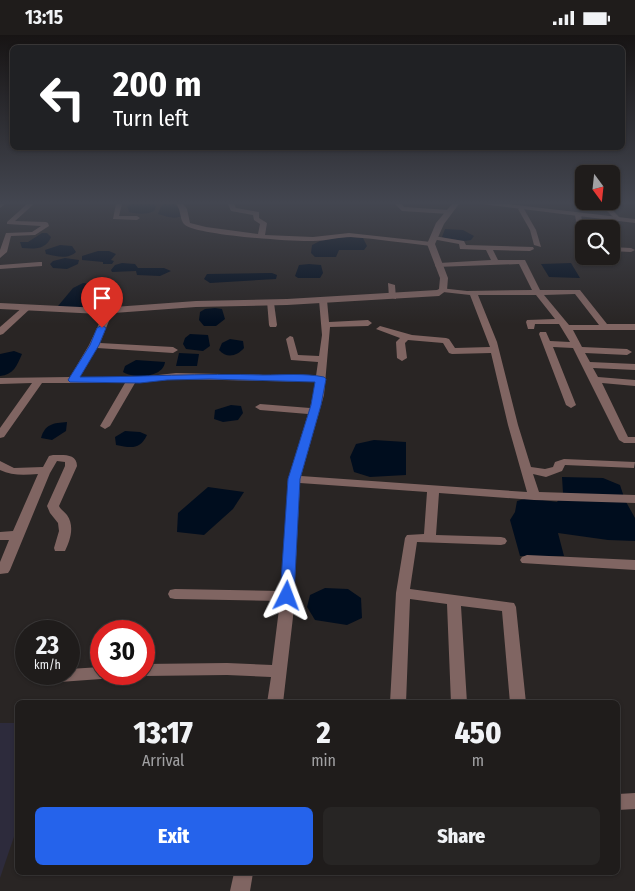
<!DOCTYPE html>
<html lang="en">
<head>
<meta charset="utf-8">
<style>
	body { margin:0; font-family:"Fira Sans Condensed",sans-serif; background:#272524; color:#f1f3f6; height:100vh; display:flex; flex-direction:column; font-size:19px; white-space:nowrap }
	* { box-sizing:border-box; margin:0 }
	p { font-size:16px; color:#a1a1a3 }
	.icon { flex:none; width:28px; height:28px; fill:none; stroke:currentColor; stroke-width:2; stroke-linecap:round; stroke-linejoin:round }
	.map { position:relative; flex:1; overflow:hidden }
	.panel { position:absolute; left:15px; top:665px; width:605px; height:175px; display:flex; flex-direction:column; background:#1f1c1b; border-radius:8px; box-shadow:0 1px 4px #0004,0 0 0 1px #3c3a3a }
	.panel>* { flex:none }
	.top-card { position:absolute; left:10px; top:10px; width:615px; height:105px; border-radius:8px; box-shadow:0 1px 4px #0004,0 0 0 1px #3c3a3a; background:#202124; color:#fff; overflow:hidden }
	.needle { width:32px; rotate:165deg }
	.tools { position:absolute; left:575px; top:130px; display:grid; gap:10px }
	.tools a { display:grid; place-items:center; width:45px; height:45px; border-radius:8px; background:#1f1c1b; box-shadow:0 1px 4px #0004,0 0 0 1px #3c3a3a; font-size:25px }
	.speed { position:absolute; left:15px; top:585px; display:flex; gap:10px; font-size:25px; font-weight:700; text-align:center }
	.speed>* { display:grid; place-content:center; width:65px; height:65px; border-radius:50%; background:#1f1c1b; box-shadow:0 1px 4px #0004,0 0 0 1px #3c3a3a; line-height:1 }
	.speed small { font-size:12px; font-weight:400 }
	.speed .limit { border:8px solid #d22; background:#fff; color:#111 }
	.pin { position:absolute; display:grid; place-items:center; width:42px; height:42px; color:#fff; margin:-51px -21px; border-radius:50% 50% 50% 0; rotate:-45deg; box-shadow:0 0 5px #0007 }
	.pin .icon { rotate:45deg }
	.me { position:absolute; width:55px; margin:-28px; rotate:3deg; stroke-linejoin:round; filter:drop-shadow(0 0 4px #0008) }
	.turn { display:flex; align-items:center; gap:18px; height:105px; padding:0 20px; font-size:22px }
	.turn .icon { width:65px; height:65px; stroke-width:2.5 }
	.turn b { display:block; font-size:35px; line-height:42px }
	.eta { display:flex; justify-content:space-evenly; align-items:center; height:85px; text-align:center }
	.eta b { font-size:30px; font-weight:800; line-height:35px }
	.button { display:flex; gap:10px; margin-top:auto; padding:10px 20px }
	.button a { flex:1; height:58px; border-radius:8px; background:#2563eb; color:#fff; font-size:20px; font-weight:800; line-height:58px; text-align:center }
	.button a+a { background:#272524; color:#f1f3f6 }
	.status { display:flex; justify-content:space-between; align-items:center; height:35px; padding:0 25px; background:#1f1c1b; direction:ltr }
	.status svg { height:14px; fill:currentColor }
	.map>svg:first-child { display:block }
	.industrial { fill:#2d2b3c }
	.water { fill:#000d1e }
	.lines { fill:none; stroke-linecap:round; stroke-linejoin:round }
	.minor { fill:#806562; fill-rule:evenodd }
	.tertiary { fill:#806562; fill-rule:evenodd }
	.route { fill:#2563eb; stroke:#184099 }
</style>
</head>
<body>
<div class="status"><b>13:15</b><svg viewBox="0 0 49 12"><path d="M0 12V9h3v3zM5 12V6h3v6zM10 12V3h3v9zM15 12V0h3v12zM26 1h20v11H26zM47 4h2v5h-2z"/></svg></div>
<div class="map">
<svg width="635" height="856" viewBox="0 0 635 856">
	<rect width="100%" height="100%" fill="#292524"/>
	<polygon class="industrial" points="0,688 17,688 18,790 0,843"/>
	<g class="water">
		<path d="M130 169H154L156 171 154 176C146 180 138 179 129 177L127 171Z"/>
		<path d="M162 169H177L184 180C175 185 168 182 158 179Z"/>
		<path d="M445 194 463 195 474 201 471 205C462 207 450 206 442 202Z"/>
		<path d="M42 198H47L51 202C46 215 34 214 22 213L20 207H28Z"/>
		<polygon points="347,202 363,203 367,211 364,215 339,215 336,222 315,222 311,218 312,210 322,205"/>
		<path d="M60 210 72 211 76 217C67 225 56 221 46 219L45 215Z"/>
		<polygon points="98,216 109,216 116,219 111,225 114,226 112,229 103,229 103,227 82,225 82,221"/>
		<polygon points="65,223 79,225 78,229 67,234 53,233 50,229 53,226"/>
		<polygon points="122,228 135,229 138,233 164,233 171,236 160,241 137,240 136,236 112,237 111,235 115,230"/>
		<polygon points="571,228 580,243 549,242 541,229"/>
		<polygon points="309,229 321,230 323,238 320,243 298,243 295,241 299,230"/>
		<polygon points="272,238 277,240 276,244 210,248 204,244 207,239"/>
		<polygon points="83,248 97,249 98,254 89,271 72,273 58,271 73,253"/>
		<polygon points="215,273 222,274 225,284 216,291 204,291 199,285 200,277 205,274"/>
		<polygon points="190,299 208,300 210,311 203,316 186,314 183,309 185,303"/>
		<path d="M230 304 243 306 244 313C237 321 227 324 219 315L222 308Z"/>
		<path d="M14 316 22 319C17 331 13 340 0 341V319Z"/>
		<polygon points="179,318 199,319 197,331 176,331"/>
		<path d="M136 325 165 327C163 343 134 344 123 337L125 331Z"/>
		<polygon points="231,370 241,371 243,378 238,385 223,387 214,384 215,375"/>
		<path d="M67 387 66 396 52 405 41 403C45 389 53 388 67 387Z"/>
		<path d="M125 396 140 397 147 400C140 415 131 413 116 410L115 402Z"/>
		<polygon points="374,405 406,407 406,440 370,442 354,437 350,422 356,409"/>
		<polygon points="562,442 603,443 620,450 625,465 635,483 635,506 608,505 558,498 564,521 520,521 510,485 515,477 517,466 528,463 557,467 563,458"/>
		<polygon points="208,452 244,457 233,474 204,500 177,497 178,478"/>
		<polygon points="325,553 348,554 361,563 362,583 347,590 315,585 307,572 310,560"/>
	</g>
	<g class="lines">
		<g class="minor">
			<polygon points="0,169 5,169 0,173"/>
			<polygon points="27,169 34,169 15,186 46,187 48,188 49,191 35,200 11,201 7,217 0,223 0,215 6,198 32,197 41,191 7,189 7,187"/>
			<polygon points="116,169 122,169 119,181 137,181 140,183 137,185 113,184"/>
			<path d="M176 169H183L187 174 190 188 206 192 258 199 260 189 254 185 253 180 231 176 228 169H234L236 173 259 177V183L267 188 265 200 313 202 349 198 431 207 435 209 431 211C404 208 378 204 351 202 338 202 326 206 313 206 294 207 197 200 185 190 179 185 182 176 176 169Z"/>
			<polygon points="395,169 402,169 404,172 449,175 452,177 449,179 402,176"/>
			<polygon points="600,169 607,169 619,182 619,184 615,184"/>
			<polygon points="521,172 524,174 536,195 541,212 534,210 530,195 518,174"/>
			<polygon points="578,178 581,180 583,191 586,194 584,194 584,198 577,192 575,180"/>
			<path d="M434 201 464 206 466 210 533 212 534 214 530 216 493 215 498 225H525L540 255H580L607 289H635V295H573L582 312 627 314 632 317 627 320 585 318 590 327 635 329V335L593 333 598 342 635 345V351L602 348 628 402H635V408H624L619 405 573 313 553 312 576 370 571 373 566 370 539 299 540 297H546L550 306 570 307 559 289H535L534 294H528L526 287 527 285 555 284 536 260H478L497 307 518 390 531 432 545 434 553 432 555 427 564 424 635 427 634 433 565 430 562 436 546 442 533 439 539 457 635 460V468L534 465 439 458 436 500 501 502 505 503 507 506 505 509 501 510 417 507 410 554 514 568 516 572 526 668H510L502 576 461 571 467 668H451L447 569 410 564 406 668H390L396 558 405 503 407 500 424 499 427 457 300 448 293 582 283 668H267L271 642 227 640 144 641 139 639H144V629L227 628 272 630 280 566 175 564 170 563 168 559 170 555 175 554 281 556 288 444 308 379 260 375 255 372 260 369 310 373 316 347 176 344 135 348 110 391 105 394 100 391 125 348H42L4 402 0 403V393L32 348 0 349V343L70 342 89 310 105 276 109 273 113 276 100 308 173 312 178 315 173 318 97 313 80 342H140L176 338 316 341 318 327 291 325 286 304 290 301 293 302 298 320 319 321 322 300 319 265 323 263 327 265 329 287 368 285 372 288 368 291 330 292 324 360 301 441 527 457 508 390 491 318 452 319 449 318 443 308 408 305 405 308 407 323 402 326 397 323 396 307 400 303 376 294 380 291 412 300 446 303 449 304 455 313 490 312 470 260 443 257H440V253L467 256 532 255 519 229 436 232 435 230 439 228 491 225 486 215 460 214 459 209 432 204V202ZM575 259 599 290H569L544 260Z"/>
			<polygon points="611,212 631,213 635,215 631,217 611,216"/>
			<polygon points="590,221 598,221 596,227 590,227"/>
			<polygon points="39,227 42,227 42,231 0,234 0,230"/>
			<polygon points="388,248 395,250 396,264 389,262"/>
			<polygon points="267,266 274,268 277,290 276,292 270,292 269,290"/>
			<polygon points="24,271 30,271 31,273 3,299 0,300 0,292"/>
			<path d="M53 420C63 420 77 418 77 431L59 471C61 475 64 476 67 480 75 491 70 506 65 516H55L54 513 59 496 58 488 50 478 47 471 65 431V427L57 426 50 438 10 535 8 538 0 539V527L9 505H0V497L13 496 38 439C25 440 12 441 0 435V426L14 433 43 432 49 421Z"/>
			<polygon points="527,520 635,525 635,535 522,528 520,525 522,522"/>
			<polygon points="101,632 101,639 108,639 106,642 101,644 46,648 41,646 38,642 40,639 69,639 69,634"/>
			<polygon points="635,758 635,774 618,775 618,759"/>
			<polygon points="234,838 253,838 250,856 230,856"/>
		</g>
		<g class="tertiary">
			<polygon points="452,169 459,169 444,189 435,209 448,243 447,255 439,261 287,270 196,272 100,279 0,274 0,268 100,273 196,266 287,264 437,255 439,254 440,243 427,209 436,188"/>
			<polygon points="482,169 508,169 635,184 635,188"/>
		</g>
	</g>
	<linearGradient id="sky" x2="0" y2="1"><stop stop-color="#171414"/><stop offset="0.58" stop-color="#434650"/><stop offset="1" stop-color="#434650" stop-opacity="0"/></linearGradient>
	<rect width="635" height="289" fill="url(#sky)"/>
	<path class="route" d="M102 290 106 293 99 310 80 342C141 342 202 338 263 340 282 340 305 338 324 342L326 344 321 370 300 444 294 561 292 564 287 566 282 564 280 561 288 444 311 370 315 347 209 344 167 345 140 348 70 347 68 345 90 310 97 293Z"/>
</svg>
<div class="tools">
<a><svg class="needle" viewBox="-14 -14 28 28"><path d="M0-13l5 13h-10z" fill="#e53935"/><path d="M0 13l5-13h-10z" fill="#a1a1a3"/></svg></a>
<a><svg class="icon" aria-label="search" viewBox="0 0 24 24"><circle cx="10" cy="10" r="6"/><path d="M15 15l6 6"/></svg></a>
</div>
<div class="speed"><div>23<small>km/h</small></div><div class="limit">30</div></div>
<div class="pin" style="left:102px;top:293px;background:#d93025"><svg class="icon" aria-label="arrive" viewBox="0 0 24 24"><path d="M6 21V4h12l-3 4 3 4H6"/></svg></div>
<svg class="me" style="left:287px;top:561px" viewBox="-20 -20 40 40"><path d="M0-17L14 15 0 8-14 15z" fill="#2563eb" stroke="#fff" stroke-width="4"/></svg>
<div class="top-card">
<div class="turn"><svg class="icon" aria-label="left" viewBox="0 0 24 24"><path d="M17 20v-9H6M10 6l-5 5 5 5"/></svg><div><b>200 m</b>Turn left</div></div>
</div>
<section class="panel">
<div class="eta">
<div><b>13:17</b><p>Arrival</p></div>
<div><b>2</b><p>min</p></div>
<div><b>450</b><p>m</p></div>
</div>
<div class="button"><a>Exit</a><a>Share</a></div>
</section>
</div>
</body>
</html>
